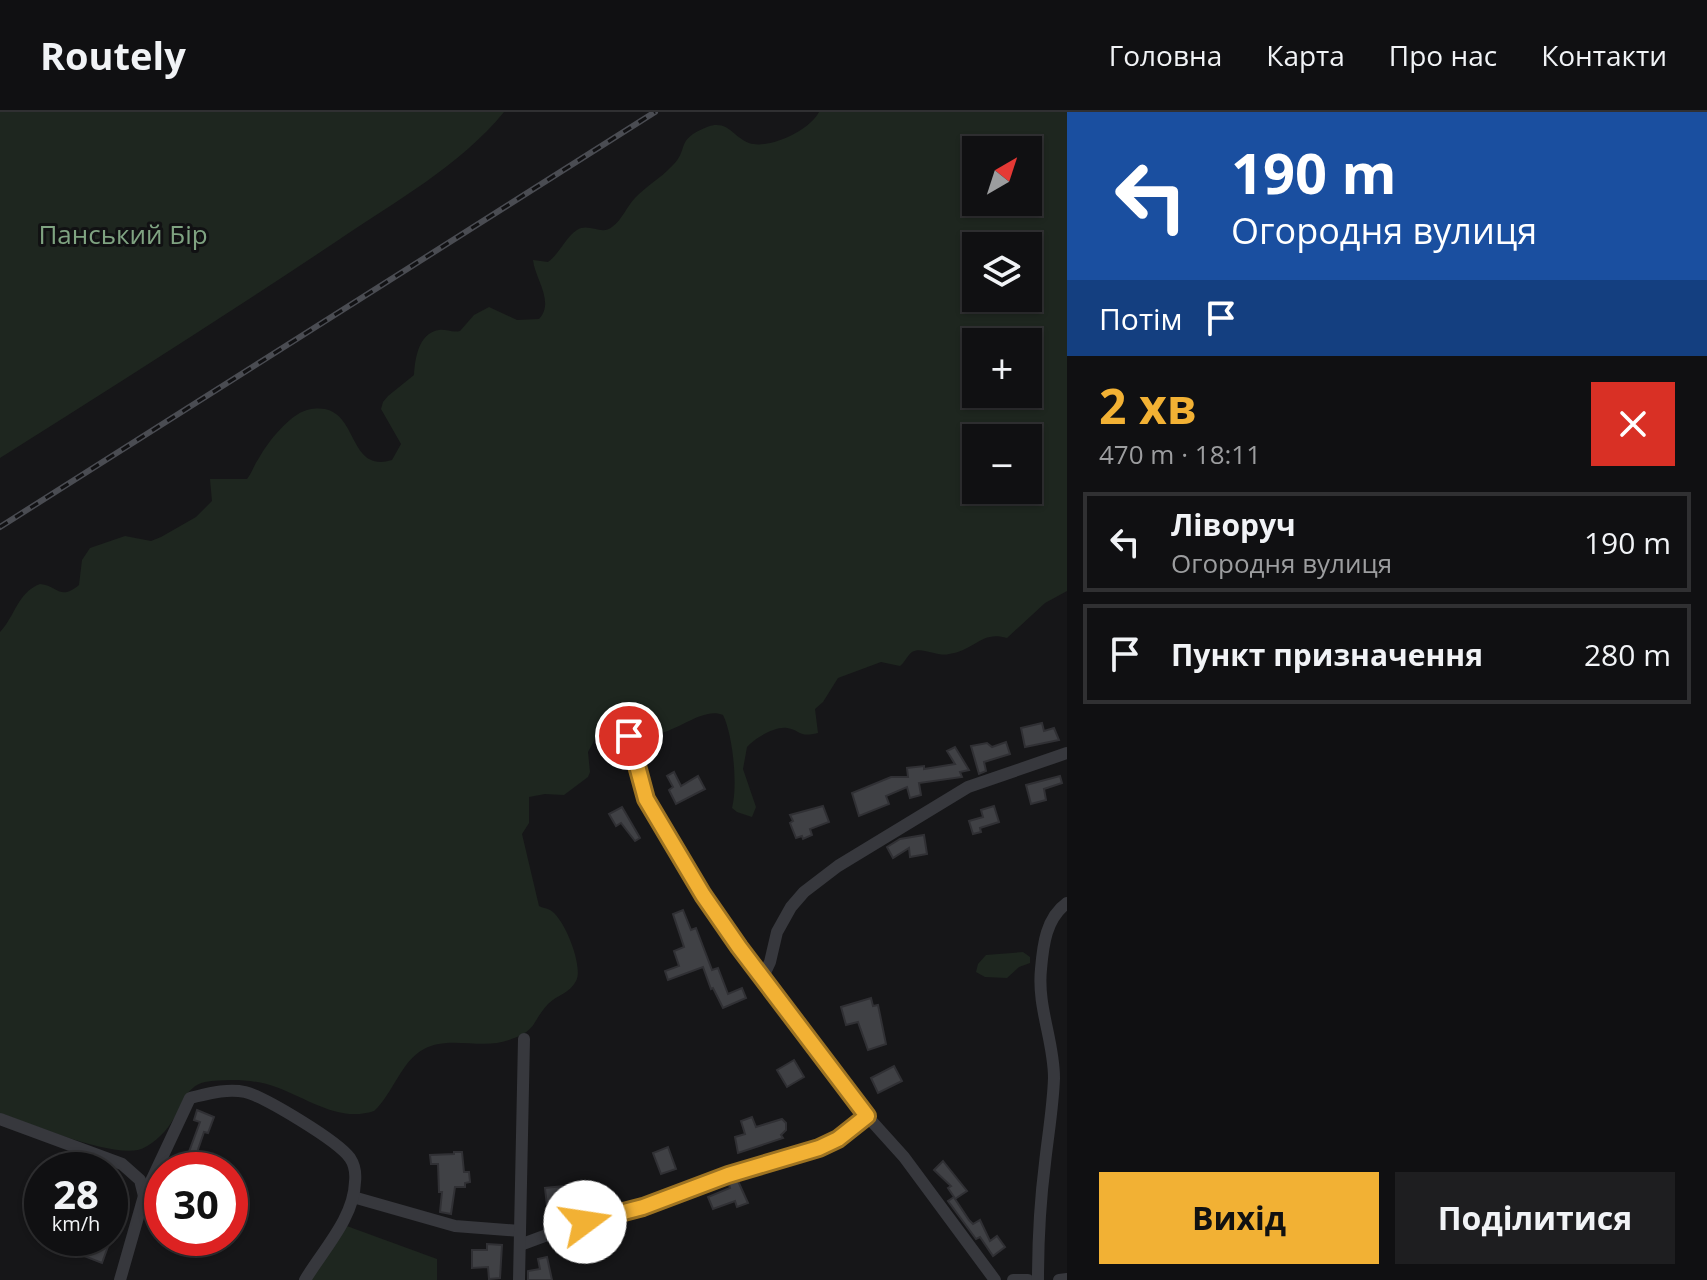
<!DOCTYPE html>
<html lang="uk">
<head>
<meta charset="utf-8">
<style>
	body { margin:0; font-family:"Open Sans",sans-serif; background:#1e1e20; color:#f1f3f6; height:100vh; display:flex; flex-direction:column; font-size:30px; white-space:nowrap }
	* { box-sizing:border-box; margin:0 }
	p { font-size:26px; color:#9c9d9f }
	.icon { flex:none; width:44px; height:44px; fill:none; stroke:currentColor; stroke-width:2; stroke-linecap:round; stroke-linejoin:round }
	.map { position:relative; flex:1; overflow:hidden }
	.drawer { display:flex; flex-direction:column; background:#101012; width:640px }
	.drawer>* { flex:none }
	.top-card { background:#1a4fa0; color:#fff; overflow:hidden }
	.needle { width:52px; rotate:39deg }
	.buttons { position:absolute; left:962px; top:24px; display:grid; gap:16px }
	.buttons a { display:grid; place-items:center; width:80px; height:80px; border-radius:0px; background:#101012; box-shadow:0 2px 6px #0004,0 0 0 2px #303032; font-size:40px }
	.speed { position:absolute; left:24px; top:1040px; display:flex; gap:16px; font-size:40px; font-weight:700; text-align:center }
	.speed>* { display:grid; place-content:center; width:104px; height:104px; border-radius:50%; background:#101012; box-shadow:0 2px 6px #0004,0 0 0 2px #303032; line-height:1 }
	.speed small { font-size:20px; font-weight:400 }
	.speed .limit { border:12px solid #d22; background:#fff; color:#111 }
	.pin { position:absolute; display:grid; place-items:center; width:68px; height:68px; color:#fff; margin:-34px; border:4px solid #fff; border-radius:50%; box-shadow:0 2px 8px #0007 }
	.me { position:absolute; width:88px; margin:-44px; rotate:76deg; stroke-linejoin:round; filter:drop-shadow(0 0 6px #0008) }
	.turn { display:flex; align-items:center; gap:28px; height:168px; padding:0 32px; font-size:36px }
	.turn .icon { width:104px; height:104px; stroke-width:2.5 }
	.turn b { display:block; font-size:56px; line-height:68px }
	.then { display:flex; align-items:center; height:76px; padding:0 32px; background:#0003; gap:16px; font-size:30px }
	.round { display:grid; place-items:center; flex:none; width:84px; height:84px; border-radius:0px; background:#1e1e20 }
	.summary { display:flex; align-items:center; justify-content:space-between; height:136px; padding:0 32px }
	h1 { font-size:48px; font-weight:700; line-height:60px; color:#f2b134 }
	.action { display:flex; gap:16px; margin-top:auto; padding:16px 32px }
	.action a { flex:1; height:92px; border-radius:0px; background:#f2b134; color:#111; font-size:32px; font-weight:700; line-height:92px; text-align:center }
	.action a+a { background:#1e1e20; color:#f1f3f6 }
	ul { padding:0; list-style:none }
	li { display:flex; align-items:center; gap:24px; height:100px; margin:0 16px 12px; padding:0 16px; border:4px solid #303032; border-radius:0px }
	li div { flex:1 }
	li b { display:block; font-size:30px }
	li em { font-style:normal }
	header { display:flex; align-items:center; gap:48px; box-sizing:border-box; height:112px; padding:0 40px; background:#101012; border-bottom:2px solid #303032 }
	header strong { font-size:38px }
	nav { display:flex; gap:44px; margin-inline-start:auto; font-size:28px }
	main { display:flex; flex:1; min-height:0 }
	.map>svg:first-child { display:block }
	.green { fill:#1e261f; fill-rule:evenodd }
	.building { fill:#404145; stroke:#303034; stroke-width:2 }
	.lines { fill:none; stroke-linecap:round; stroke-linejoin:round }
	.street { stroke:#37383d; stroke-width:12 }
	.rail-casing { stroke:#4a4c52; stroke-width:6 }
	.rail { stroke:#111113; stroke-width:3; stroke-dasharray:9; stroke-linecap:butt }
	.route-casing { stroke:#9d7322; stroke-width:20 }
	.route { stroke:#f2b134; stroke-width:14 }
	.labels { text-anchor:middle; stroke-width:6; stroke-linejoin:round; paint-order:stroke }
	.park-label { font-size:26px; fill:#7fa381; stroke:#111113 }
</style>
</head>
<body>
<header>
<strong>Routely</strong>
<nav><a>Головна</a><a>Карта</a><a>Про нас</a><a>Контакти</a></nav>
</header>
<main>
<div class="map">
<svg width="1067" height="1168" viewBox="0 0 1067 1168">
	<rect width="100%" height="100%" fill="#161618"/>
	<g class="green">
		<path d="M0 0H504C460 54 394 90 337 129 226 203 113 275 0 346Z"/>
		<path d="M819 0H1067V479L1045 491 1007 526C982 518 975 538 949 542 938 545 921 534 912 540 907 544 905 550 900 554L881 550 838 566 823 590 815 597 818 621C798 626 801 618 787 616 775 614 755 626 747 635L743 657 756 695 752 705 737 700 732 696C738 674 733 623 723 603 699 593 666 632 643 620 634 614 628 604 620 597L610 599 588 640 590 660 588 665 564 683 545 682 529 685V711L522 722 539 794C543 796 546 796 550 798 564 805 584 855 576 869 570 881 557 883 548 892 530 912 538 918 509 928 482 938 449 923 424 937 401 949 393 982 374 999 338 1011 306 985 273 974 252 967 226 967 205 970 184 975 182 996 171 1011 164 1022 150 1035 138 1038 105 1044 33 1012 0 1001V520C16 503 17 481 40 472 59 474 59 489 79 473L82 448 90 436 125 424 151 429 161 425 196 405 212 389 210 367H247C252 361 254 353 259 346 268 330 289 303 307 298 362 285 343 363 392 348L401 332 381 297 383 290 388 284 414 263C415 248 418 221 439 218 446 217 452 221 460 219L474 203 489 195 517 208 539 207C555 190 535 167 533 148L548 150C560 141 565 126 577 118 589 110 601 124 612 115 622 108 627 94 635 86 646 74 661 66 672 54 690 37 674 28 707 15 728 7 733 25 749 31 769 38 810 18 819 0ZM976 38H1028V90H976ZM976 134H1028V186H976ZM976 230H1028V282H976ZM976 326H1028V378H976Z"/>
		<polygon points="1023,840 1030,845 1030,851 1019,855 1007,866 985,865 976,860 978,852 986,843"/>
		<polygon points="344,1113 437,1147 437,1168 311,1168"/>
	</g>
	<g class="building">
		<polygon points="1042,611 1044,619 1054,616 1059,628 1025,635 1021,616"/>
		<polygon points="1006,630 1010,642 984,650 986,659 979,662 971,634 987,631 992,635"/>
		<polygon points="955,635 969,658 960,660 962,665 919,671 921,683 910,686 907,675 886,684 889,692 859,704 852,681 891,665 908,665 907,656 924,654 924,657 955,652 947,639"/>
		<polygon points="674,660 681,674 698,664 705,677 676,692 669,678 673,675 667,664"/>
		<polygon points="1060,664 1062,671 1044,677 1046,688 1031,692 1026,673"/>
		<polygon points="823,694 829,710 810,717 812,723 803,727 802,724 796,726 790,711 793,709 790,703"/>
		<polygon points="994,694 999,710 980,716 981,720 973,722 969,709 983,705 981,698"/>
		<polygon points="622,695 640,726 635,729 621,711 616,714 609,702"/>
		<polygon points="924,723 927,742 910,745 909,736 893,746 887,735 900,727"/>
		<polygon points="683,798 691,818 696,816 712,858 718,856 728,882 742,876 746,886 723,896 713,876 711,877 703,855 668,868 665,859 679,854 674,839 684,835 673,802"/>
		<polygon points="871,886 873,894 878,893 886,932 868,938 858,910 846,913 841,895"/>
		<polygon points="794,948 804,965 787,975 777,958"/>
		<polygon points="894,954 902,969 878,981 871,966"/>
		<polygon points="197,998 214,1005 208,1021 204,1020 191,1058 187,1058 183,1056 200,1010 194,1008"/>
		<polygon points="752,1005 756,1015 782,1007 786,1011 786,1018 781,1023 783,1026 738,1041 735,1025 745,1022 741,1009"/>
		<polygon points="668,1035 676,1057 661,1062 653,1041"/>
		<polygon points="454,1040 462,1040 464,1060 469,1060 470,1070 465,1071 465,1075 455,1075 451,1102 440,1100 442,1080 439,1080 438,1052 431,1052 430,1043 454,1042"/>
		<polygon points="53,1045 74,1055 77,1046 87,1050 84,1058 47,1058"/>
		<polygon points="943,1049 967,1079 955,1087 969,1108 973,1112 980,1108 990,1129 997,1124 1005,1135 993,1144 980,1125 976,1127 948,1089 954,1085 948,1076 951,1074 934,1058"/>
		<polygon points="738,1069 748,1091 737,1095 735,1089 713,1097 708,1085 730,1076 729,1072"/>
		<polygon points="564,1074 565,1081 583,1079 584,1089 547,1094 545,1076"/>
		<polygon points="91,1126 111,1126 102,1151 84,1144"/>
		<polygon points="487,1132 502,1133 500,1166 489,1167 488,1155 472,1156 472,1138 487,1138"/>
		<polygon points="547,1145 552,1168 528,1168 528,1159 540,1157 538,1147"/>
	</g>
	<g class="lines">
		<g class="street">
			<polyline points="624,616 631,628 646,687 720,810 867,1004 904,1045 995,1168"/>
			<polyline points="763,865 770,850 777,820 791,795 804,780 838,754 968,675 1067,641"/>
			<polyline points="0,1007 122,1052 140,1068 144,1084"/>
			<polyline points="353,1085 455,1114 520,1119"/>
			<polyline points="520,1133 574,1113 643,1095 728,1063 819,1036 838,1027 867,1004"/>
			<path d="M120 1168 144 1084 190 986C207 982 227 976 245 980 265 985 338 1029 350 1046 354 1052 356 1061 355 1070 354 1106 323 1138 305 1168"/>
			<polyline points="519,1168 524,927"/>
			<polyline points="1013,1168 1028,1168"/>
			<path d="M1038 1168C1038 1129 1040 1090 1045 1051 1048 1023 1053 995 1054 966 1054 929 1037 895 1041 857 1043 833 1046 806 1067 791"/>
			<polyline points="1059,1168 1067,1167"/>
		</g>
		<g class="rail-casing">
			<polyline id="rail" points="0,415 655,0"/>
		</g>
		<use href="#rail" class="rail"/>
	</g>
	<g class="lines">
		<g class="route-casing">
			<polyline id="route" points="585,1110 643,1095 728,1063 819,1036 838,1027 867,1004 739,835 703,783 646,687 629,624"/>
		</g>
		<use href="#route" class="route"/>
	</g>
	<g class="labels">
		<g class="park-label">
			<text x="123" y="132">Панський Бір</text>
		</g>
	</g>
</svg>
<div class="buttons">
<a><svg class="needle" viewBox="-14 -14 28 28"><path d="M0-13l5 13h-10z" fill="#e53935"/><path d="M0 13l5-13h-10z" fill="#9c9d9f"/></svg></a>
<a><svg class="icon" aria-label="layers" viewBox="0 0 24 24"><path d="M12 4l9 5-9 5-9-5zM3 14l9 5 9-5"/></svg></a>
<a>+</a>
<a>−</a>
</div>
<div class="speed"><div>28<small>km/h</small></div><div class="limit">30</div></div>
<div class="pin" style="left:629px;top:624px;background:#d93025"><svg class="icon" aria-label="arrive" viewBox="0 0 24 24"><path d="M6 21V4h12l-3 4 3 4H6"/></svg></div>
<svg class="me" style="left:585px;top:1110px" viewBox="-20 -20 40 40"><circle r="19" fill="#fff"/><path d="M0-13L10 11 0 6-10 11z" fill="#f2b134"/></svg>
</div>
<section class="drawer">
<div class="top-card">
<div class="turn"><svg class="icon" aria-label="left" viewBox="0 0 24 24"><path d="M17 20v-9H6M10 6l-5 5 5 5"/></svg><div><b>190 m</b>Огородня вулиця</div></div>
<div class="then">Потім<svg class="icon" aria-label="arrive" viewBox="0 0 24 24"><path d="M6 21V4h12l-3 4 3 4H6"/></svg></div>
</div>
<div class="summary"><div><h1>2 хв</h1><p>470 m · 18:11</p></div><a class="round" style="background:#d93025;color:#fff"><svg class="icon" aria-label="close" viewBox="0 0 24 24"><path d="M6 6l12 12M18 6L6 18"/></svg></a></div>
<ul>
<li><svg class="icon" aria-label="left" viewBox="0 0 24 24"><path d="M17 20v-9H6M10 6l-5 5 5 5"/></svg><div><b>Ліворуч</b><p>Огородня вулиця</p></div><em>190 m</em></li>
<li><svg class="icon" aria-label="arrive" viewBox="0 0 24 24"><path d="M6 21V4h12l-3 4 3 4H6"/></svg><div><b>Пункт призначення</b></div><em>280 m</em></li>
</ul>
<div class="action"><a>Вихід</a><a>Поділитися</a></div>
</section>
</main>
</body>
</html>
